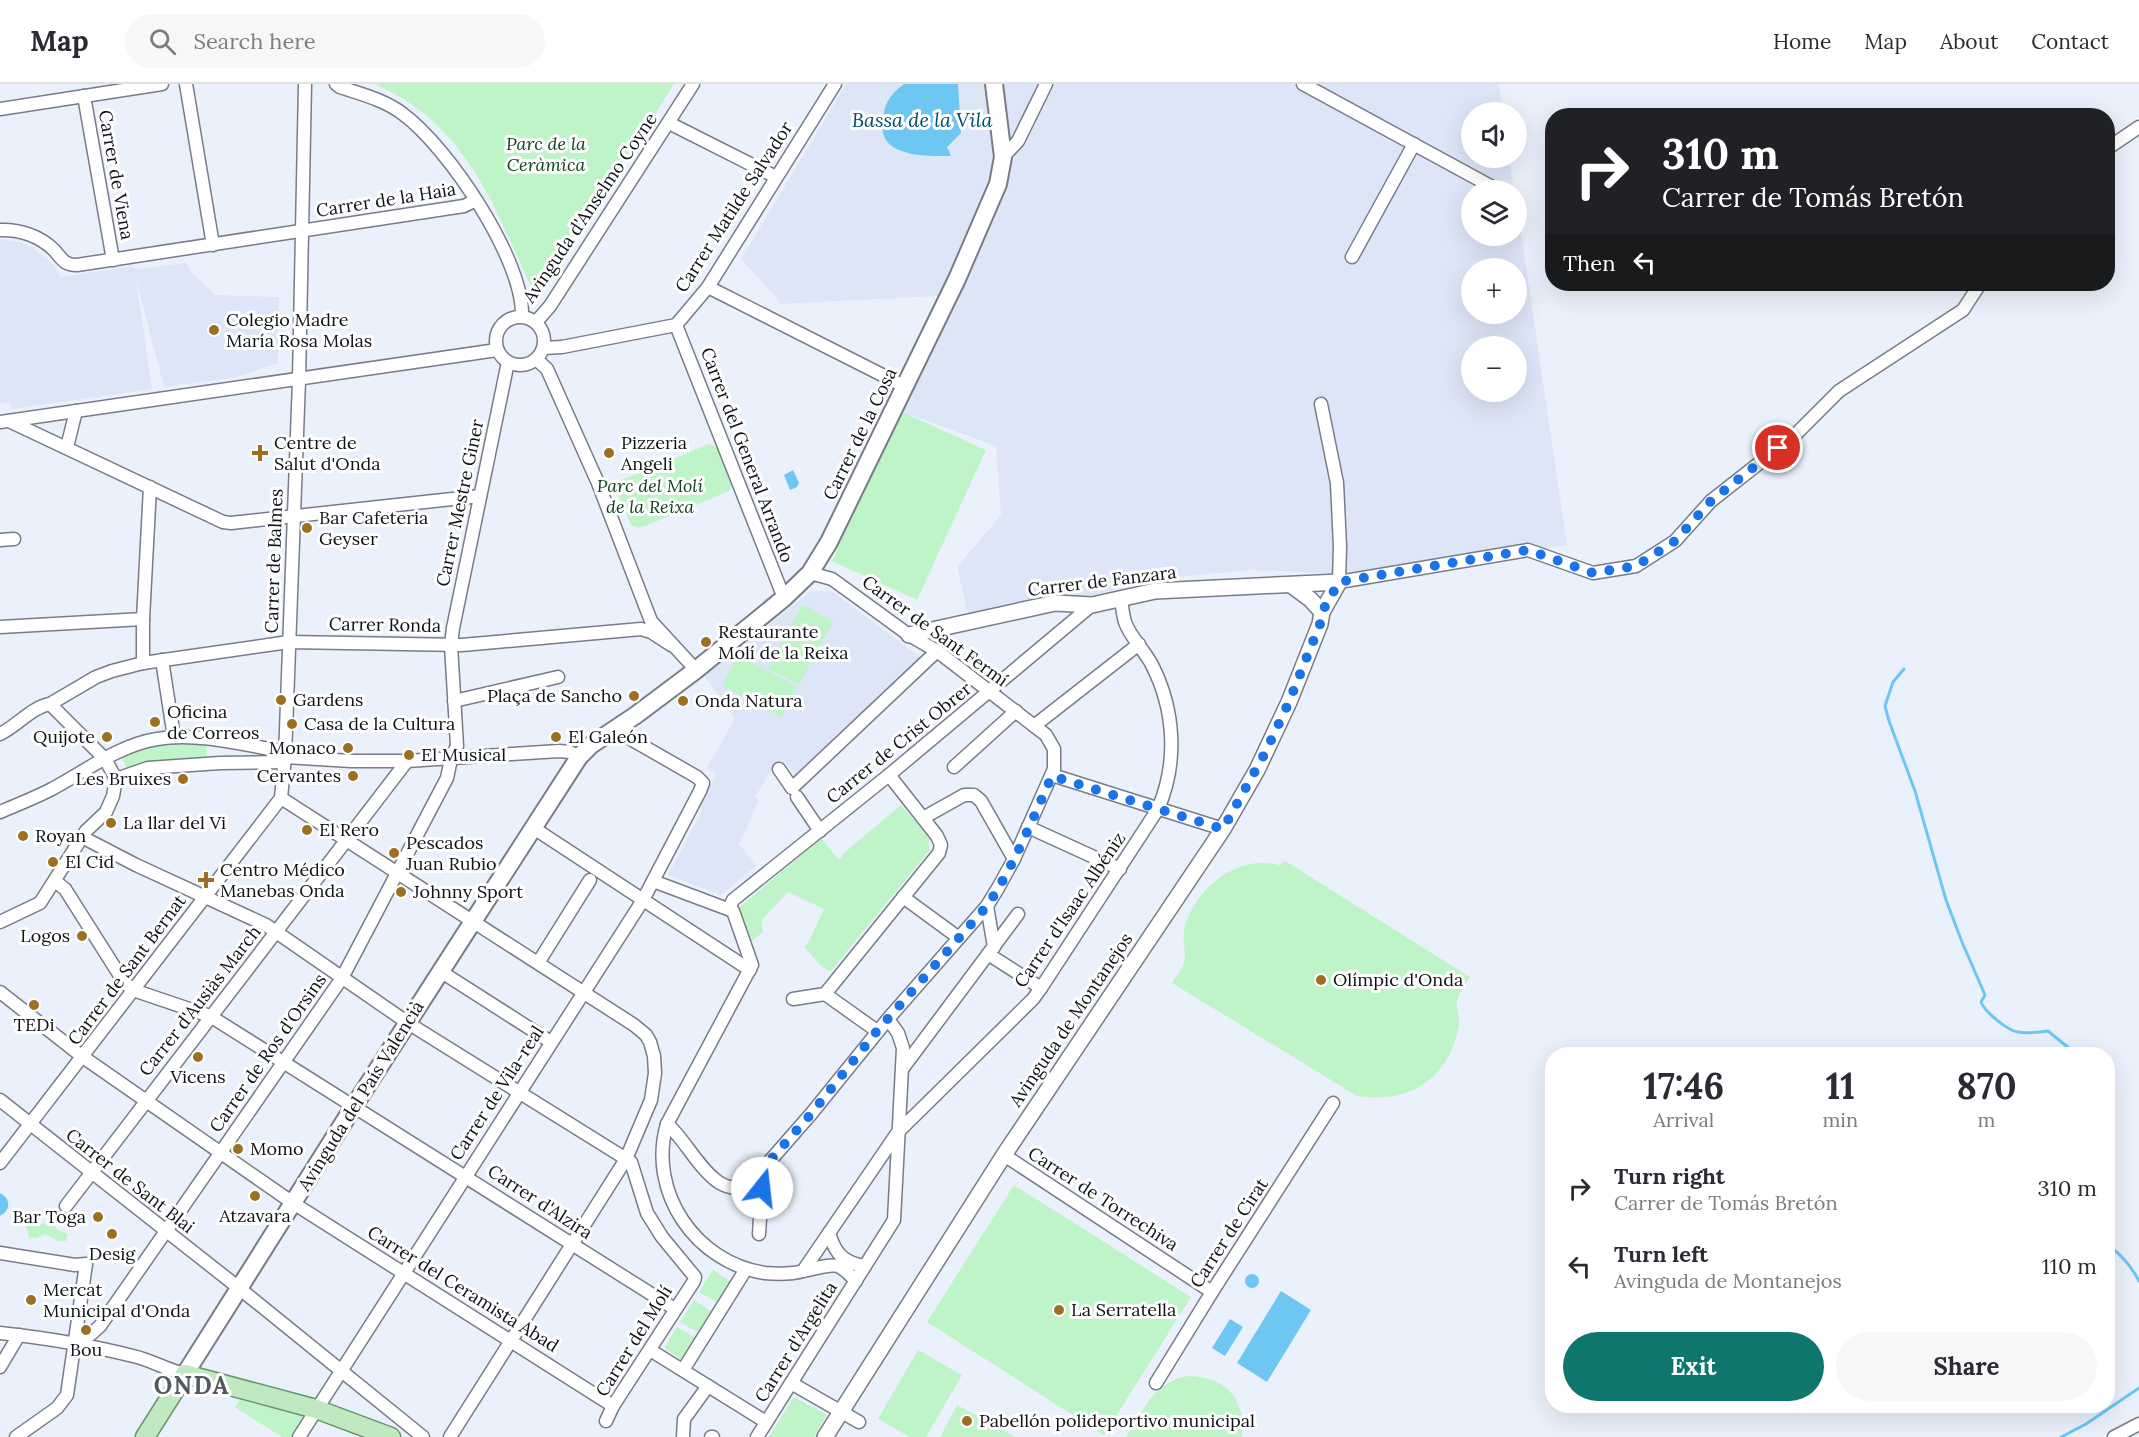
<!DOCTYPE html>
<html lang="en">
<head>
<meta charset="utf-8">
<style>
	body { margin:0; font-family:Lora,serif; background:#f7f7f7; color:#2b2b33; height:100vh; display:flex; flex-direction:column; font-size:22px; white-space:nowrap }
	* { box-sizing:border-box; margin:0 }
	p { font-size:20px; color:#7c7c81 }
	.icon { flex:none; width:33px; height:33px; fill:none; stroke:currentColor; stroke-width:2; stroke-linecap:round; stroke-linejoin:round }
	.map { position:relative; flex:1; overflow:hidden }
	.drawer { position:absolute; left:1545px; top:963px; width:570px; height:366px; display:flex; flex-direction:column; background:#fff; border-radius:24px; box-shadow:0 6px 24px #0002 }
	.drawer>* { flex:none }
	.guide { position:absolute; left:1545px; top:24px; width:570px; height:183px; border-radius:24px; box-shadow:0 6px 24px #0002; background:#202124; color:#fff; overflow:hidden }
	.fabs { position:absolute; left:1461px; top:18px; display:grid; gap:12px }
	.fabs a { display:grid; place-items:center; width:66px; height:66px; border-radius:50%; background:#fff; box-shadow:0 6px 24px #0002; font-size:30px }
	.pin { position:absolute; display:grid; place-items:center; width:51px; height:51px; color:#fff; margin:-26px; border:3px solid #fff; border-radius:50%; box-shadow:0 2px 6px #0007 }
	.me { position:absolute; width:66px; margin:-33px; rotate:16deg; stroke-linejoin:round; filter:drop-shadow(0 0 4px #0008) }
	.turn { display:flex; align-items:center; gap:21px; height:126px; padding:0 18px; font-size:27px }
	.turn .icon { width:78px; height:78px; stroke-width:2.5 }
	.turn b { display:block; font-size:42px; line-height:51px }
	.then { display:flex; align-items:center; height:57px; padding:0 18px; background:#0003; gap:12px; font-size:22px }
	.eta { display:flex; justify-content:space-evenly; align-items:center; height:102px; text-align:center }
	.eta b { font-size:36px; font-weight:700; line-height:42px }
	.primary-button { display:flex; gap:12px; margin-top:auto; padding:12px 18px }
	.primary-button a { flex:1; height:69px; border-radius:36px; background:#0f766e; color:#fff; font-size:24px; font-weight:700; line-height:69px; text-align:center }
	.primary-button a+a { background:#f7f7f7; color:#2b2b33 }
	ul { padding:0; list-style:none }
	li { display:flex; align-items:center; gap:18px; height:78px; padding:0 18px }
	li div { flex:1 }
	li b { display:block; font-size:22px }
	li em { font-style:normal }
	header { display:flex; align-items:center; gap:36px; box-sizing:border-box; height:84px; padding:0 30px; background:#fff; border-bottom:2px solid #e1e1e2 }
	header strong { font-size:28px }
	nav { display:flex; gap:33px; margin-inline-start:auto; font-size:21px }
	.search { width:420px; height:54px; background:#f7f7f7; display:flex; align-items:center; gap:15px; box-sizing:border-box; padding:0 21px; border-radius:33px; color:#7c7c81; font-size:22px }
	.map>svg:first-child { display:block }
	.built { fill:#dde6f7; fill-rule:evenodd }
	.green { fill:#bff3c8 }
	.water { fill:#6ec6f3 }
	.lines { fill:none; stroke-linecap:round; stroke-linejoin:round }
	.stream { stroke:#6ec6f3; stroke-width:3 }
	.minor-casing { stroke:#777c86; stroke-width:15 }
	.tertiary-casing { stroke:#777c86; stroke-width:18 }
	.secondary-casing { stroke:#777c86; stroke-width:20 }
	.primary-casing { stroke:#67956b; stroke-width:21 }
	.minor { stroke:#fff; stroke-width:12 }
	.tertiary { stroke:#fff; stroke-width:15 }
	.secondary { stroke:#fff; stroke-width:16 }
	.primary { stroke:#c0e9c2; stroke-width:18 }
	.route { stroke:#1a73e8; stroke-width:10; stroke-dasharray:0 18 }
	.poi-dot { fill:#9e6f21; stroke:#fefefe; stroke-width:2 }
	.labels { text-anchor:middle; stroke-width:6; stroke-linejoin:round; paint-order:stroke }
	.park-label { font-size:18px; font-style:italic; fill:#0f431f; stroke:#fefefe }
	.street-label { font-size:18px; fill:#101216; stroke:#fefefe }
	.poi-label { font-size:18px; fill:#101216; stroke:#fefefe; text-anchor:start }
	.water-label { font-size:20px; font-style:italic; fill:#014e6c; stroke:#fefefe }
	.district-label { font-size:24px; font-weight:bold; letter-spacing:1.5px; fill:#525760; stroke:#fefefe }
</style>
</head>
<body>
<header>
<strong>Map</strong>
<div class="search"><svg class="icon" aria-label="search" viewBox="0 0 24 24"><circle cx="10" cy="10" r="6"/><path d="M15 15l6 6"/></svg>Search here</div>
<nav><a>Home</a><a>Map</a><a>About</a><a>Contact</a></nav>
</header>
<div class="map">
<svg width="2139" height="1353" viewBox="0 0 2139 1353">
	<rect width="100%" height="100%" fill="#ebf1fc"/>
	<g class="built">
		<path d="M846 0H1499L1503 28H1472V74H1509L1514 106H1472V152H1516L1517 121 1567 461 1351 490 1252 486 1157 495 1089 512 1070 513 968 530 957 483 1001 431 996 362 900 327 959 211 780 220 776 213 741 175ZM1472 184H1516V230H1472ZM1472 262H1516V308H1472Z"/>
		<polygon points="0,155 20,158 32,163 53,180 61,193 134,182 135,186 186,179 194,191 215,211 279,213 278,279 237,293 164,303 136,195 152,305 12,325 10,318 0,319"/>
		<polygon points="811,507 832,507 921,574 795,692 785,677 771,687 755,713 759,716 739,760 756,782 721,811 668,791 702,727 700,724 716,690 707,684 735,634 704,592"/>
	</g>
	<g class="green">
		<path d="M375 0H674L543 205 538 207 532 205C493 120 467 41 375 0Z"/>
		<polygon points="900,327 986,366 917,516 832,477"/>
		<polygon points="709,360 721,365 733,394 729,407 640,444 631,441 616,406 620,397"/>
		<polygon points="802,520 833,538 799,600 768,585"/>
		<polygon points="738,571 797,603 781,633 722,601"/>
		<polygon points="170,657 207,660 206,677 128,687 121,672 129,667"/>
		<polygon points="901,721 929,754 929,767 830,888 820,881 804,862 807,861 824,825 788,808 761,837 763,848 749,859 739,824 821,754 839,776 844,769"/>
		<path d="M1285 777 1470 893C1466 900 1458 910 1457 918 1456 927 1461 936 1458 946 1447 997 1407 1020 1357 1012L1172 899C1175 893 1182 886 1184 879 1187 868 1181 855 1185 842 1197 802 1239 770 1280 781Z"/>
		<polygon points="1014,1101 1191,1213 1104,1351 927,1238"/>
		<polygon points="50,1138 58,1146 68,1150 66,1157 58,1157 45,1150 36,1154 29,1153 26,1142 29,1139 37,1141"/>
		<polygon points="713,1186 730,1197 716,1218 699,1208"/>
		<polygon points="694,1216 711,1227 697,1248 680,1238"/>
		<polygon points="677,1243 694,1253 681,1275 664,1264"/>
		<polygon points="918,1266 962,1291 926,1353 910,1353 878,1335"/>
		<path d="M1189 1292C1226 1293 1247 1316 1242 1353H1126C1143 1326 1155 1296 1189 1292Z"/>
		<polygon points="794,1313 827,1331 814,1353 769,1353"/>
		<polygon points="240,1316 302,1332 303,1335 291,1353 282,1353 235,1323"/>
		<polygon points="957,1321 1015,1353 940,1353"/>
	</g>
	<g class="water">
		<path d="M904 0H958L961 49 947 63 951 72C932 72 889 74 883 49 882 44 884 36 884 30 885 17 894 7 904 0Z"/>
		<polygon points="793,386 799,399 797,403 790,406 784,391"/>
		<path d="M0 1109C11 1115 11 1126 0 1132Z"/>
		<circle cx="1252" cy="1197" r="7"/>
		<polygon points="1281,1207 1311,1226 1267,1298 1237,1279"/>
		<polygon points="1230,1235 1243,1243 1225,1272 1212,1264"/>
	</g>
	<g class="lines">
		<g class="stream">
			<path d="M1904 585 1893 598 1885 622 1889 637 1915 707 1946 816 1962 858 1985 911 1981 918C1985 928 2008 947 2018 948 2027 950 2038 948 2048 947L2076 970"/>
			<path d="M2108 1161C2122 1171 2131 1182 2139 1197"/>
			<polyline points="2061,1353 2086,1340 2139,1304"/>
		</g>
		<g class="minor-casing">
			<g id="minor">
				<polyline points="186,0 213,161"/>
				<path d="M336 0 340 3C361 10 385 16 403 30 448 63 524 176 522 232"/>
				<polyline points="1303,0 1496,105"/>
				<polyline points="84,12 113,176"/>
				<polyline points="0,25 162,0"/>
				<polyline points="669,39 776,93"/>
				<polyline points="2108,64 2139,43"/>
				<polyline points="1003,73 1018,57 1046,0"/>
				<path d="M0 146C19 145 40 152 54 166 62 175 64 181 77 181L464 122 476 116"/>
				<polyline points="1352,173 1414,60"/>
				<polyline points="708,203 904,302"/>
				<circle cx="520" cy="257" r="24"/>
				<polyline points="536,238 550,222 693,0"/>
				<polyline points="676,241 784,514"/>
				<polyline points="543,264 562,263 676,241 708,203 835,0"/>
				<polyline points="536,275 547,285 598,399 651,537 696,586"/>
				<polyline points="1321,320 1337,399 1340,462 1339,498 1528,466 1593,489 1636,482 1675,457 1711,417 1795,351 1839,307 1963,226 1980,200"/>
				<polyline points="9,337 223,438 231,439 480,412"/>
				<polyline points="0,338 497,266"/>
				<polyline points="67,363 76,327"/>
				<polyline points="0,456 14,455"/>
				<polyline points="0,543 143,535"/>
				<polyline points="162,576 174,653"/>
				<polyline points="143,579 143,535 150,403"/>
				<polyline points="454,617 558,593"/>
				<polyline points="1034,642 1139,560"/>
				<path d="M0 650C17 642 32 623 50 620L96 593 112 587 143 579 289 558 462 561 641 545 651 548 671 561"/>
				<polyline points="285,673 351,677 407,677 559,667 570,668 579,673"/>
				<polyline points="954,683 1016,627"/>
				<polyline points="779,685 792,704 937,567"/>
				<polyline points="1052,691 1223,745"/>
				<polyline points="116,695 148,684 220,679 284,678"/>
				<polyline points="797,713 820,747"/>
				<polyline points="281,714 634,941 646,951 650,958 654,972 655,989 651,1016 626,1075 450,1353"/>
				<path d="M0 728C17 721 34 714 50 706 84 688 119 661 157 655 197 648 245 661 285 668"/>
				<polyline points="923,734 964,711 974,711 981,717 1014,775"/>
				<polyline points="532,743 750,886"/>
				<polyline points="1028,743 1120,785"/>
				<polyline points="82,753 136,781 266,841 408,939 631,1078 647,1129 662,1153 695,1193 694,1197 613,1322 606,1337"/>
				<polyline points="55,797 65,805 124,898 133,906 210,932 675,1225"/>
				<path d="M653 797 733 827 752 881 667 1040C647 1108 696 1179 765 1189 775 1190 784 1190 793 1189 804 1188 829 1179 838 1182 845 1185 850 1191 856 1197"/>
				<polyline points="903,813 959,854"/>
				<polyline points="987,822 994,863"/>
				<polyline points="729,825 733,816 889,691 1092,521"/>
				<polyline points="0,838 40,819 86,747 106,728 113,712 116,695 105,675 50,620"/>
				<polyline points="988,870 1041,904"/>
				<polyline points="538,879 590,796"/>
				<polyline points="440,887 551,958"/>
				<polyline points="0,908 83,973 293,1119 613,1322"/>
				<polyline points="825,910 877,947"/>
				<polyline points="793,915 825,910 939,769 941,761 937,752 889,691"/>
				<polyline points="903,984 1018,830"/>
				<polyline points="0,1016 239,1204 423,1353"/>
				<path d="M667 1040C692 1060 717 1128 755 1094L811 1030 888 935 987 822 998 804 1014 775 1054 685V665L1046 651 937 567 909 551 832 495 810 489"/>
				<polyline points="1004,1071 1212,1208"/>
				<polyline points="0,1079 281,714 285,673 299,296 305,0"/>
				<polyline points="66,1122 407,677"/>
				<path d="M829 1149C835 1169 843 1179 865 1182"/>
				<polyline points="759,1150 762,1104 760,1089"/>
				<polyline points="0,1169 75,1181 86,1180 67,1311 57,1324 16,1353"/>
				<path d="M803 1187 898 1048 1033 915 1041 904 1158 725C1178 679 1175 626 1152 581 1145 567 1130 553 1125 538 1123 531 1122 523 1121 515"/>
				<path d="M0 1249C45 1254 89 1261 133 1272 151 1276 167 1286 185 1290"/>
				<polyline points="76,1258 90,1251 100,1242 342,894 447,694 451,675 457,662 451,561 453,544 508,278"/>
				<polyline points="650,1266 766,1338"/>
				<polyline points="0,1283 19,1251"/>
				<polyline points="683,1286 746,1185"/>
				<polyline points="791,1299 859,1338"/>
				<polyline points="1156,1299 1212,1208 1333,1019"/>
				<polyline points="299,1353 643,816 700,707 703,699 697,693 615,646"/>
				<polyline points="683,1353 684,1335 708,1302"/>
				<polyline points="711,1353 713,1353"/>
				<polyline points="757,1353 894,1136 903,964 898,949 888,935"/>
				<polyline points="2114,1353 2139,1340"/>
			</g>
		</g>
		<g class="tertiary-casing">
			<g id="tertiary">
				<polyline points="1291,501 1310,515 1322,528"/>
				<polyline points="825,1353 1004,1071 1223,745 1257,686 1289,618 1320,540 1322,528 1339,498 1155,507 1092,521 1055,519 909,551"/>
			</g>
		</g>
		<g class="secondary-casing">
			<polyline id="secondary" points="185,1290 354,1022 579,673 591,661 636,631 696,586 784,514 810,489 829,458 957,195 998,100 1003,73 994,0"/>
		</g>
		<g class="primary-casing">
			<polyline id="primary" points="145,1353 185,1290 316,1325 391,1353"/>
		</g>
		<use href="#minor" class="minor"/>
		<use href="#tertiary" class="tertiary"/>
		<use href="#secondary" class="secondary"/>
		<use href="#primary" class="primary"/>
	</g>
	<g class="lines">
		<path class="route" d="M762 1104 759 1089 811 1030 877 947 987 822C1014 782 1032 736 1052 692L1223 745 1265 669 1289 618 1320 540 1322 528 1339 498 1528 466 1593 489 1636 482 1675 457 1711 417 1778 364"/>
	</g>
	<g class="poi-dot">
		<circle cx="214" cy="246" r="6"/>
		<path d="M257 360h6v6h6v6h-6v6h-6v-6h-6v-6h6z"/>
		<circle cx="609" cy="369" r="6"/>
		<circle cx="307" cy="444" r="6"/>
		<circle cx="706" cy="558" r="6"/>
		<circle cx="634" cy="612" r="6"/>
		<circle cx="281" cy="616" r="6"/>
		<circle cx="683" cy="617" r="6"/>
		<circle cx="155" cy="638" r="6"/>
		<circle cx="292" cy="640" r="6"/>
		<circle cx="107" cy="653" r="6"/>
		<circle cx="556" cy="653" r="6"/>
		<circle cx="348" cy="664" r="6"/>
		<circle cx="409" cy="671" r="6"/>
		<circle cx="353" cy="692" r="6"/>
		<circle cx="183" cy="695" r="6"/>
		<circle cx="111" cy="739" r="6"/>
		<circle cx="307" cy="746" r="6"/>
		<circle cx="23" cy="752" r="6"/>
		<circle cx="394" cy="769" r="6"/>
		<circle cx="53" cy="778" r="6"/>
		<path d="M203 787h6v6h6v6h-6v6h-6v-6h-6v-6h6z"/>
		<circle cx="401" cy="808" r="6"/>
		<circle cx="82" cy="852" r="6"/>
		<circle cx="1321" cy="896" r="6"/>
		<circle cx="34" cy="921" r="6"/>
		<circle cx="198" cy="973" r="6"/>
		<circle cx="238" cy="1065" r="6"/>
		<circle cx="255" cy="1112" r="6"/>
		<circle cx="98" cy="1133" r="6"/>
		<circle cx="112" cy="1150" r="6"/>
		<circle cx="31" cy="1216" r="6"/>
		<circle cx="1059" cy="1226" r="6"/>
		<circle cx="86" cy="1246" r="6"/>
		<circle cx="967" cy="1337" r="6"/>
	</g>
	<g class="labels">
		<g class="park-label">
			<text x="546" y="66">Parc de la<tspan x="546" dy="21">Ceràmica</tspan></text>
			<text x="650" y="408">Parc del Molí<tspan x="650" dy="21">de la Reixa</tspan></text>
		</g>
		<g class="street-label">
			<text transform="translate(116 91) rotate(80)" y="6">Carrer de Viena</text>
			<text transform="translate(386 116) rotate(-9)" y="6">Carrer de la Haia</text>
			<text transform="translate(734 123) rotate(-57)" y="6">Carrer Matilde Salvador</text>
			<text transform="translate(590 124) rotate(-56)" y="6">Avinguda d'Anselmo Coyne</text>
			<text transform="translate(860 350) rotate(-64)" y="6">Carrer de la Cosa</text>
			<text transform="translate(747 371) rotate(69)" y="6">Carrer del General Arrando</text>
			<text transform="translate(460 419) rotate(-78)" y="6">Carrer Mestre Giner</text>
			<text transform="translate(274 477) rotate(-88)" y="6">Carrer de Balmes</text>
			<text transform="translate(1102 497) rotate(-7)" y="6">Carrer de Fanzara</text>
			<text transform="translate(385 541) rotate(1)" y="6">Carrer Ronda</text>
			<text transform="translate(935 547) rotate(36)" y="6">Carrer de Sant Fermí</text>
			<text transform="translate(899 659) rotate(-39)" y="6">Carrer de Crist Obrer</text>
			<text transform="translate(1070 826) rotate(-56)" y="6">Carrer d'Isaac Albéniz</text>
			<text transform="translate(127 886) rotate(-53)" y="6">Carrer de Sant Bernat</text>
			<text transform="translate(200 917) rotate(-52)" y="6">Carrer d'Ausiàs March</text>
			<text transform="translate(1071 936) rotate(-56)" y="6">Avinguda de Montanejos</text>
			<text transform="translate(268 969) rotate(-55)" y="6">Carrer de Ros d'Orsins</text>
			<text transform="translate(497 1009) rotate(-57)" y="6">Carrer de Vila-real</text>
			<text transform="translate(361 1012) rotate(-58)" y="6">Avinguda del País Valencià</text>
			<text transform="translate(130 1097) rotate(38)" y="6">Carrer de Sant Blai</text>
			<text transform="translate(1103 1115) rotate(33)" y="6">Carrer de Torrechiva</text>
			<text transform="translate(540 1118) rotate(33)" y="6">Carrer d'Alzira</text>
			<text transform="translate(1229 1149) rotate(-57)" y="6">Carrer de Cirat</text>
			<text transform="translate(463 1205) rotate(32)" y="6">Carrer del Ceramista Abad</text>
			<text transform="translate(634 1257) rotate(-58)" y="6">Carrer del Molí</text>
			<text transform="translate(796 1258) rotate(-58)" y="6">Carrer d'Argelita</text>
		</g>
		<g class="poi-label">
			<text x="226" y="242">Colegio Madre<tspan x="226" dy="21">María Rosa Molas</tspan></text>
			<text x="274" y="365">Centre de<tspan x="274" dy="21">Salut d'Onda</tspan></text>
			<text x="621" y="365">Pizzeria<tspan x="621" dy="21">Angeli</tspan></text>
			<text x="319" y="440">Bar Cafeteria<tspan x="319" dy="21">Geyser</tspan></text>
			<text x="718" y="554">Restaurante<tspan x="718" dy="21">Molí de la Reixa</tspan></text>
			<text x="622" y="618" text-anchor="end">Plaça de Sancho</text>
			<text x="293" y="622">Gardens</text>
			<text x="695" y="623">Onda Natura</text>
			<text x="167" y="634">Oficina<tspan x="167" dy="21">de Correos</tspan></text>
			<text x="304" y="646">Casa de la Cultura</text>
			<text x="95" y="659" text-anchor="end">Quijote</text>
			<text x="568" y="659">El Galeón</text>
			<text x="336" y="670" text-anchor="end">Monaco</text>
			<text x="421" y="677">El Musical</text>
			<text x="341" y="698" text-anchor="end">Cervantes</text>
			<text x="171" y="701" text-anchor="end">Les Bruixes</text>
			<text x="123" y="745">La llar del Vi</text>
			<text x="319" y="752">El Rero</text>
			<text x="35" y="758">Royan</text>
			<text x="406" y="765">Pescados<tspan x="406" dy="21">Juan Rubio</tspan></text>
			<text x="65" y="784">El Cid</text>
			<text x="220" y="792">Centro Médico<tspan x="220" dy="21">Manebas Onda</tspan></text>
			<text x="413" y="814">Johnny Sport</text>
			<text x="70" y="858" text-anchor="end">Logos</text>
			<text x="1333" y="902">Olímpic d'Onda</text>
			<text x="34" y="947" text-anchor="middle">TEDi</text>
			<text x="198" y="999" text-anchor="middle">Vicens</text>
			<text x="250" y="1071">Momo</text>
			<text x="255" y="1138" text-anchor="middle">Atzavara</text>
			<text x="86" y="1139" text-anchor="end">Bar Toga</text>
			<text x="112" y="1176" text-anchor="middle">Desig</text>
			<text x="43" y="1212">Mercat<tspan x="43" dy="21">Municipal d'Onda</tspan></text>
			<text x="1071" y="1232">La Serratella</text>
			<text x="86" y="1272" text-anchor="middle">Bou</text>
			<text x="979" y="1343">Pabellón polideportivo municipal</text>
		</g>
		<g class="water-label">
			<text x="922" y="43">Bassa de la Vila</text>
		</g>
		<g class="district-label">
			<text x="192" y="1310">ONDA</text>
		</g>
	</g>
</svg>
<div class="fabs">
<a><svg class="icon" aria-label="sound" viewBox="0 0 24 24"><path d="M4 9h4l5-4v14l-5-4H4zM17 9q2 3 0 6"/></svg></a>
<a><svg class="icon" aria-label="layers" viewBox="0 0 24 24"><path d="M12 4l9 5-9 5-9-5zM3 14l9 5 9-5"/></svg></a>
<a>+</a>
<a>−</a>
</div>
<div class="pin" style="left:1778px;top:364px;background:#d93025"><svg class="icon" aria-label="arrive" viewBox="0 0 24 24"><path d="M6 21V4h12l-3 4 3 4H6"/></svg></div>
<svg class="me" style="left:762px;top:1104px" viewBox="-20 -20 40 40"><circle r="19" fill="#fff"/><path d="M0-13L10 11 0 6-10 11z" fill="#1a73e8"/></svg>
<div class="guide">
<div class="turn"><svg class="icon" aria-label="right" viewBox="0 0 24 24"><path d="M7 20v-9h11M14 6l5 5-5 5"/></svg><div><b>310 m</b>Carrer de Tomás Bretón</div></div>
<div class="then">Then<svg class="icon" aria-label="left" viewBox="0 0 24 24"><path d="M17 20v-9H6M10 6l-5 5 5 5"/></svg></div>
</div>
<section class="drawer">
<div class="eta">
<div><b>17:46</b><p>Arrival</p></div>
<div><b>11</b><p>min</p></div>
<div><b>870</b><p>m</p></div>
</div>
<ul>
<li><svg class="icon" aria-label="right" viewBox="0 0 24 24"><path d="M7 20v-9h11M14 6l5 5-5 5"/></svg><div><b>Turn right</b><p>Carrer de Tomás Bretón</p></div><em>310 m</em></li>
<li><svg class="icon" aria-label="left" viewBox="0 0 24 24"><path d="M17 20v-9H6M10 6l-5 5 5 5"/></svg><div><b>Turn left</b><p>Avinguda de Montanejos</p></div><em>110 m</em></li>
</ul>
<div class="primary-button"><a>Exit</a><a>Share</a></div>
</section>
</div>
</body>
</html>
